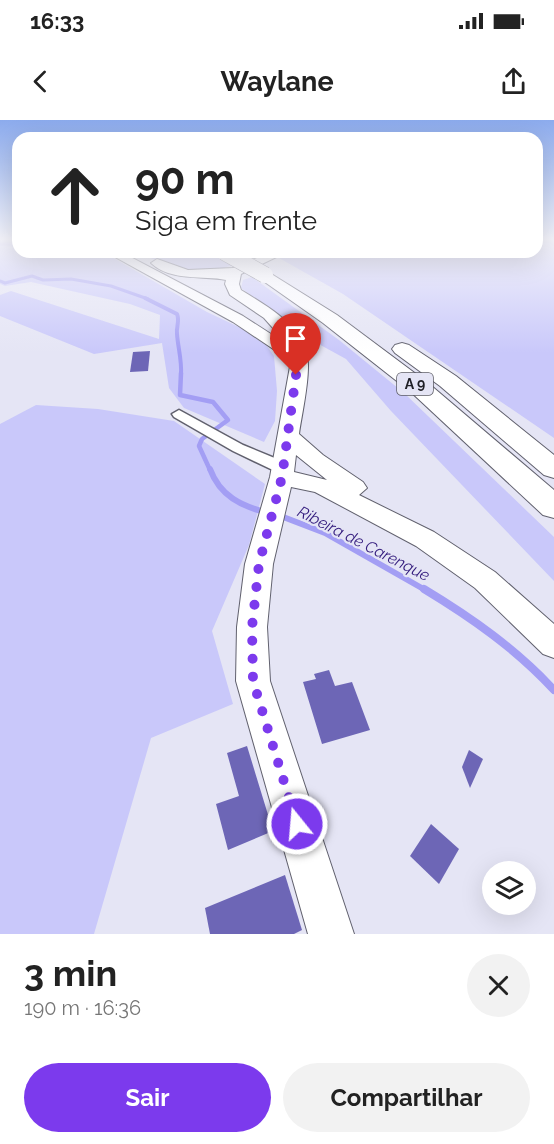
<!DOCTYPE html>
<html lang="pt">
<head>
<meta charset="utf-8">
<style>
	body { margin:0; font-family:Raleway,sans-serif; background:#f2f2f2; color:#222; height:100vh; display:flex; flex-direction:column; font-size:22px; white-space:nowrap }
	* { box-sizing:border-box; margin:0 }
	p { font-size:20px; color:#767676 }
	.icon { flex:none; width:33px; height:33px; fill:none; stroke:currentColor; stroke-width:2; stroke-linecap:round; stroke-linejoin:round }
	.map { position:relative; height:814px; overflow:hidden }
	.details { display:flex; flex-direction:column; background:#fff; flex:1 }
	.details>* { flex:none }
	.hud { position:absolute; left:12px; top:12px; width:531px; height:126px; border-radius:18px; box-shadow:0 6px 24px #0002; background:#fff; color:#222; overflow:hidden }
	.fabs { position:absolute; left:482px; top:741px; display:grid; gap:12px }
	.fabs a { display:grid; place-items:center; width:54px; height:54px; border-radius:50%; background:#fff; box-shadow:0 6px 24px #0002; font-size:30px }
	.pin { position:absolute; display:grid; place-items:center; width:51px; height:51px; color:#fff; margin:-62px -26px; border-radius:50% 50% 50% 0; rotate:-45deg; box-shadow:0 0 6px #0007 }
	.pin .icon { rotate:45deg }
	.me { position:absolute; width:66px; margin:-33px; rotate:343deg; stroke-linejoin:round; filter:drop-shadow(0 0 4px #0008) }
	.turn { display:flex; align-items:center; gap:21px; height:126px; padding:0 24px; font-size:27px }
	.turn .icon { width:78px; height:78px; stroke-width:2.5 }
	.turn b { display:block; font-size:42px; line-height:51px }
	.round { display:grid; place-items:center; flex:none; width:63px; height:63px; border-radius:32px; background:#f2f2f2 }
	.headline { display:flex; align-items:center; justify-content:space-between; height:102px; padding:0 24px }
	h1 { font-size:36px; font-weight:700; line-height:45px }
	.action { display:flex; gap:12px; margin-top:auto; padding:12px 24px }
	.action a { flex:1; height:69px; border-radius:36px; background:#7c3aed; color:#fff; font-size:24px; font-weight:700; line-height:69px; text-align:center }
	.action a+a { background:#f2f2f2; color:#222 }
	.status { display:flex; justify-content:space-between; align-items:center; height:42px; padding:0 30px; background:#fff; direction:ltr }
	.status svg { height:16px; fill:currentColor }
	header { display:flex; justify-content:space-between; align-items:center; height:78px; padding:0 24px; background:#fff; font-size:27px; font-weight:700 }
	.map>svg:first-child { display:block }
	.green { fill:#c9c8fa }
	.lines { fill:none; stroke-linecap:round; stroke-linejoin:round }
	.stream-far4 { stroke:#a39ef4; stroke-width:3 }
	.stream-far3 { stroke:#a39ef4; stroke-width:4 }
	.stream-far2 { stroke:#a39ef4; stroke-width:4.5 }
	.stream-far1 { stroke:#a39ef4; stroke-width:6 }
	.stream { stroke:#a39ef4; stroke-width:8 }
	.building { fill:#6d66b6 }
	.street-casing { stroke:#61616e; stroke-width:3 }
	.secondary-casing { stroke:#61616e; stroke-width:2 }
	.highway-casing { stroke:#61616e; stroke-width:2 }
	.street { fill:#fff; fill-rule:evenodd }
	.secondary { fill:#fff; fill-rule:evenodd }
	.highway { fill:#fff; fill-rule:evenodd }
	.highway-bridge-casing { stroke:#61616e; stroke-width:17; stroke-linecap:butt }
	.highway-bridge { stroke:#fff; stroke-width:16 }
	.route { stroke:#7c3aed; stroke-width:10; stroke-dasharray:0 18 }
	.labels { text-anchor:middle; stroke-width:4.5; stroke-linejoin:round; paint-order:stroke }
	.shield { fill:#e5e5f5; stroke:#5b5b64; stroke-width:1.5 }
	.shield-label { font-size:14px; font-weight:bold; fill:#202026 }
	.water-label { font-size:16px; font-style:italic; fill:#321a7c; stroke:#e5e5f5 }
</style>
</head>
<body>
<div class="status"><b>16:33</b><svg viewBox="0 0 49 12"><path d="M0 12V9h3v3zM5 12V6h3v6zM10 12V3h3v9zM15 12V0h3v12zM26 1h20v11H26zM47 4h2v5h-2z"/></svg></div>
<header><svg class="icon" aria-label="back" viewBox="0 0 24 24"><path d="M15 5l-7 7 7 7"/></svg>Waylane<svg class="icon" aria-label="share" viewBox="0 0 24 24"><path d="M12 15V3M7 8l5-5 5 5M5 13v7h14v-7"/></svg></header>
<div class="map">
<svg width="554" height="814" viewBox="0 0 554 814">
	<rect width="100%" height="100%" fill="#e5e5f5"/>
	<g class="green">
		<polygon points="0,119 18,119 18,132 103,132 207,192 241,208 267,226 274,236 277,271 275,301 264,322 184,288 169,268 162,223 94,234 0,196 0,175 11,171 159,219 160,195 130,184 31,162 5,166 0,164"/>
		<polygon points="537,119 554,119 554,318 343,174 279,138 288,132 537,132"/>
		<path d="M136 132H209L233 145C198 158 169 146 136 132Z"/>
		<polygon points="252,157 339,220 404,273 554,417 554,461 391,291 346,239 315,222 241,168 243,160"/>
		<polygon points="36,285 98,289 174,301 265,364 249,425 212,511 233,584 151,618 94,814 0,814 0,304"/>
	</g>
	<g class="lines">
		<g class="stream-far4">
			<polyline points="0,124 18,124"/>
			<polyline points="0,161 5,163 32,156 43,160 71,159 111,166 148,179"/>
		</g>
		<path class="stream-far3" d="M145 178 177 194C180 201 176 207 177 214 178 228 182 240 181 255"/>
		<polyline class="stream-far2" points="181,253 180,275 213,282 228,300 202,319 199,326 210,350"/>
		<g class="stream-far1">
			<path d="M210 349C220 376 241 386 268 393"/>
			<polyline points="278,395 325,413 427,471"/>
		</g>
		<path class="stream" d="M424 469C472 498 516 529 554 570"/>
	</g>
	<g class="building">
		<polygon points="150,231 148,251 130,252 133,232"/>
		<polygon points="329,550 335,566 352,562 370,610 322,624 303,562 316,559 314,554"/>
		<polygon points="247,626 273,711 228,730 216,684 239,676 227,633"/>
		<polygon points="469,630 483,639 470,668 462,647"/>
		<polygon points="431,704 459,729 439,764 410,736"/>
		<polygon points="285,755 302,810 294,814 210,814 205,788"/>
	</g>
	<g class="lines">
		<g class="street-casing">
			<polygon id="street" points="179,290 243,325 289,344 291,348 283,353 277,352 233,331 174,297 172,294"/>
		</g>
		<g class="secondary-casing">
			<path id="secondary" d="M106 132H121L243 196 288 225 264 198 230 175 225 164 226 160C204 155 171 162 151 143L157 139 188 150 233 148 271 132H287L241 154 239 164 241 170C262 183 290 199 303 221 315 240 302 291 299 314L323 335 363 362 367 368 359 375 434 412 495 452 554 504V538L543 534 475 468 416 426 315 372 291 367 273 444 267 507 270 561 354 814H308L236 561 237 507 245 444 270 357 291 241 233 202ZM296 335 327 360 294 352Z"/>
		</g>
		<g class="highway-casing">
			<g id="highway">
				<polygon points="265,150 337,195 428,263 554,370 554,398 543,395 412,273 323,203 259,158 257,155"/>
				<polygon points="402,223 409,225 456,256 554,335 554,358 544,355 440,266 395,233 392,229 395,225"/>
			</g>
		</g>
		<use href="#street" class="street"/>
		<use href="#secondary" class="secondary"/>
		<use href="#highway" class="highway"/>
		<g class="highway-bridge-casing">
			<polyline id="highway-bridge" points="224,132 265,155"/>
		</g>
		<use href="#highway-bridge" class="highway-bridge"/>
	</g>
	<linearGradient id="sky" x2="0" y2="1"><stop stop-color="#8cabed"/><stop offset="0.51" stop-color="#f3f3fa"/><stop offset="1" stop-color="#f3f3fa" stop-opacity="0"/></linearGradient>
	<rect width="554" height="233" fill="url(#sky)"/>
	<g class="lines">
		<polyline class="route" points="296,255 282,357 259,444 252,507 253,561 297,704"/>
	</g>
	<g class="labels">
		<rect class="shield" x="397" y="253" width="36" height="22" rx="4.5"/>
		<g class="shield-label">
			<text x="415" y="269">A 9</text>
		</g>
		<g class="water-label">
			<text transform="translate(364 423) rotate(27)" y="6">Ribeira de Carenque</text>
		</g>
	</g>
</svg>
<div class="fabs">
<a><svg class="icon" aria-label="layers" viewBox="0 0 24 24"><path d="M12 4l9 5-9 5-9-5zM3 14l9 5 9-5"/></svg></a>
</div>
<div class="pin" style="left:296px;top:255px;background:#d93025"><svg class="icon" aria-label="arrive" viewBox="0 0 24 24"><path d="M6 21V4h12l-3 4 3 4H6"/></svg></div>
<svg class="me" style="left:297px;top:704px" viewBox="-20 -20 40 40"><circle r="17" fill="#7c3aed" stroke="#fff" stroke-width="3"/><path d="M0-11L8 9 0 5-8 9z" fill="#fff"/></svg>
<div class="hud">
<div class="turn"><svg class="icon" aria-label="ahead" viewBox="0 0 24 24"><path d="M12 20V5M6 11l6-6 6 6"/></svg><div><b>90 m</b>Siga em frente</div></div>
</div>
</div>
<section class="details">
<div class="headline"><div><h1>3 min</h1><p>190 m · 16:36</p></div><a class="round"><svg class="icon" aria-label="close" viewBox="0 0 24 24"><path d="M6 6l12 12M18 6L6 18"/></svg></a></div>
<div class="action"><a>Sair</a><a>Compartilhar</a></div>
</section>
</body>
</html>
